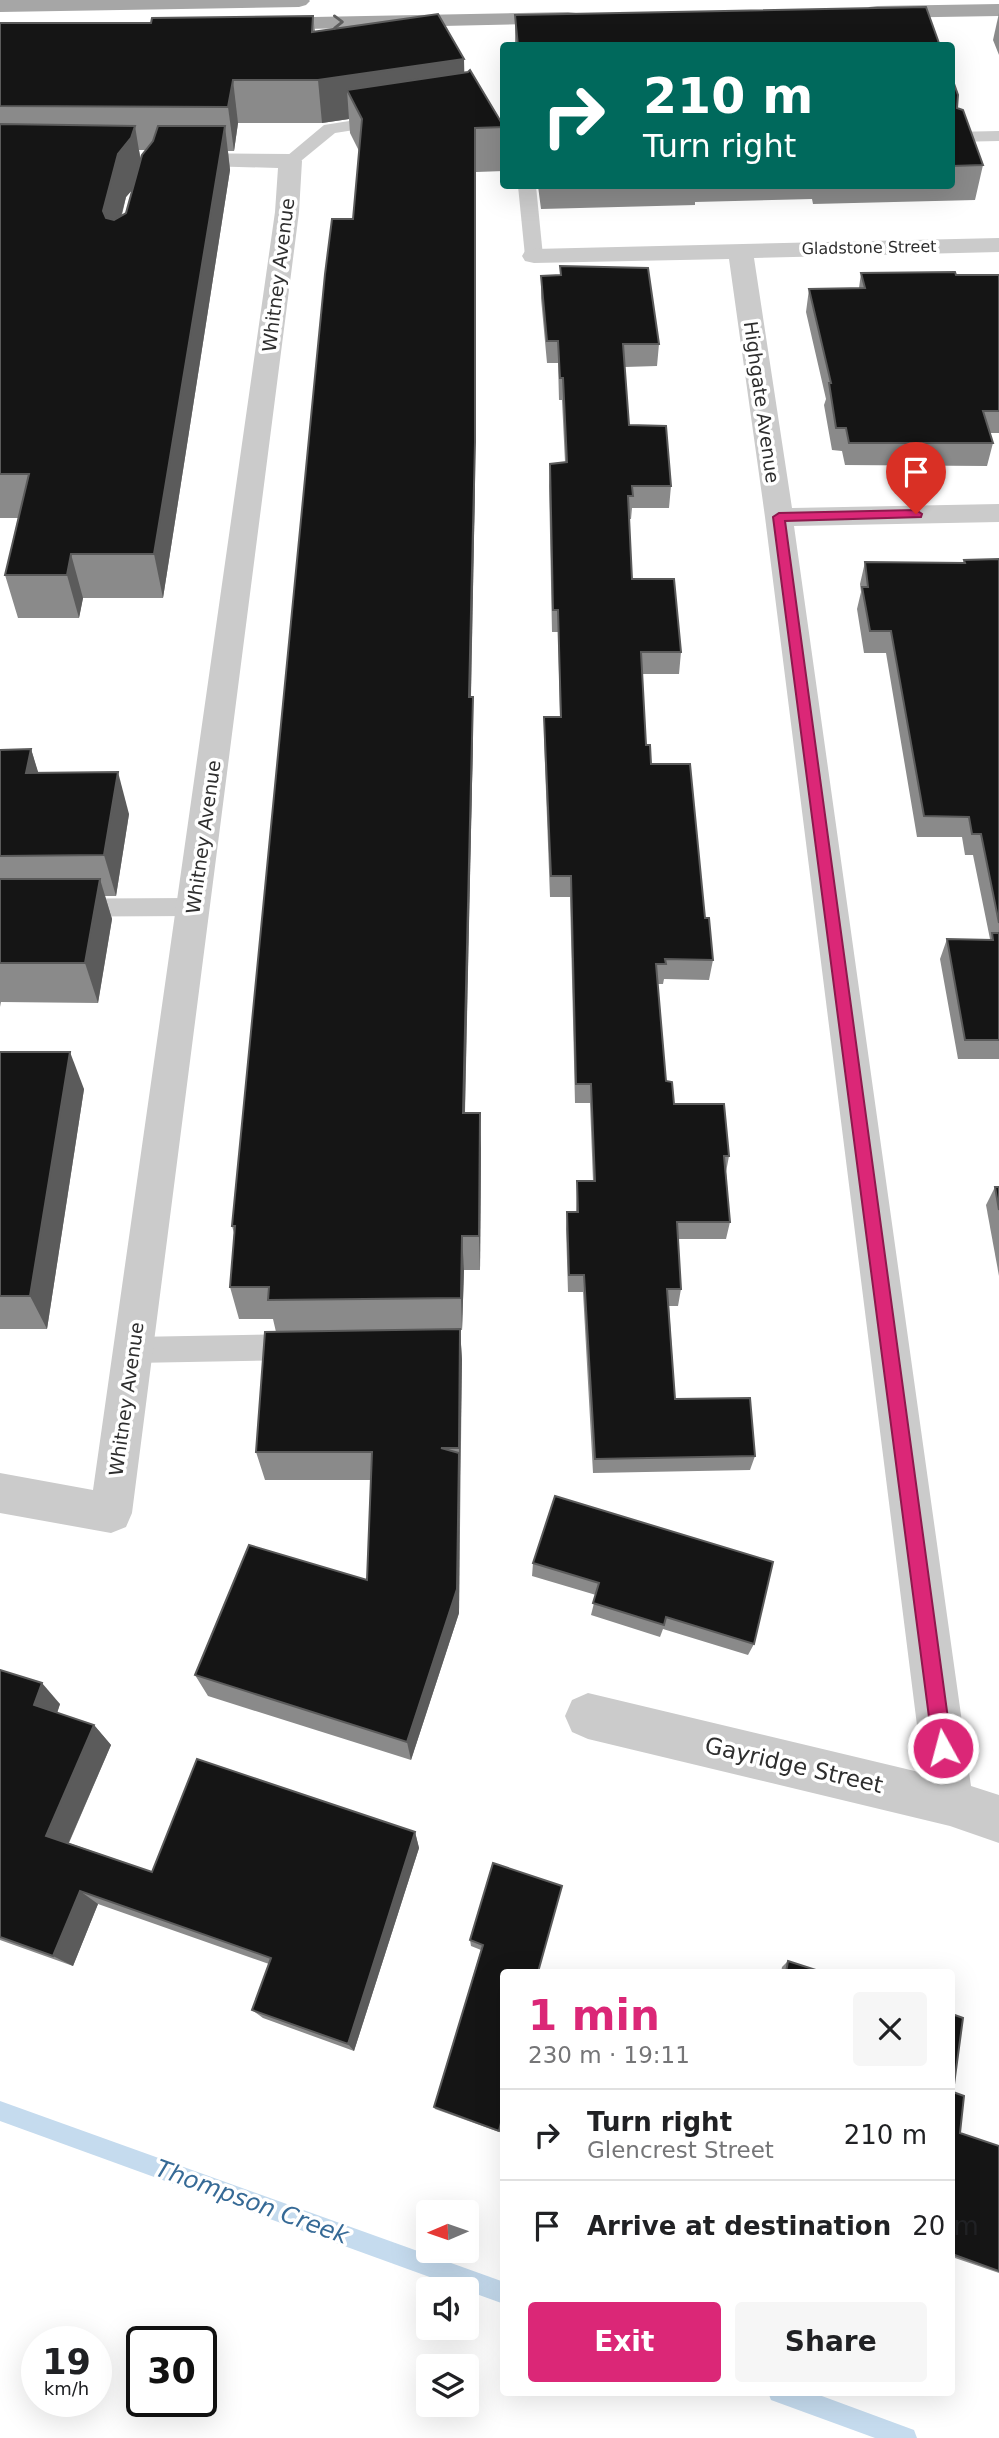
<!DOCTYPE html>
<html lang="en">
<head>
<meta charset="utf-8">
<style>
	body { margin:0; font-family:"DejaVu Sans",sans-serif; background:#f6f6f6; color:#202124; height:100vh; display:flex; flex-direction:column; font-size:26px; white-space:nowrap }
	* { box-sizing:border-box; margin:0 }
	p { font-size:23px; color:#757577 }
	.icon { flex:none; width:38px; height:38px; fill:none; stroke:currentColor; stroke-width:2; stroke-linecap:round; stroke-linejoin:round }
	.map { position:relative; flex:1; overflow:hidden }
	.side { position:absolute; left:500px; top:1969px; width:455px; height:427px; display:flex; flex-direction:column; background:#fff; border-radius:7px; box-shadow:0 7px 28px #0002 }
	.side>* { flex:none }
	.top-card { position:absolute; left:500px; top:42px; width:455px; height:147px; border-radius:7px; box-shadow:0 7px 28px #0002; background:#00695c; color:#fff; overflow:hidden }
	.needle { width:46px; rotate:268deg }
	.controls { position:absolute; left:416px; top:2200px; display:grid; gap:14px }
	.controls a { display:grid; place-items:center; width:63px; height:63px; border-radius:7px; background:#fff; box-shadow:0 7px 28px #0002; font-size:35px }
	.speed { position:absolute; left:21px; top:2326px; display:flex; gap:14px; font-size:35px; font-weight:700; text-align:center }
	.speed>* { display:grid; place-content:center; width:91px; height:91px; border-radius:50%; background:#fff; box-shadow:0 7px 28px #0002; line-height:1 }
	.speed small { font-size:18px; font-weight:400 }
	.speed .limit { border:4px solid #111; border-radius:10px; background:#fff; color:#111 }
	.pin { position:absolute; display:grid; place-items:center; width:60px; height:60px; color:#fff; margin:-72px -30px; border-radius:50% 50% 50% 0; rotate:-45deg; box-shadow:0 0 7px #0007 }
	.pin .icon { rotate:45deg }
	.me { position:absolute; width:77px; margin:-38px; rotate:353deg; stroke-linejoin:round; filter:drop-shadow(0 0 5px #0008) }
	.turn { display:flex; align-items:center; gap:24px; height:147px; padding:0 28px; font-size:32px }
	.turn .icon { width:91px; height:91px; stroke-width:2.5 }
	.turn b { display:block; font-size:49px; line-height:60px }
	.round { display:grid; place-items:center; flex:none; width:74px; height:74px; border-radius:7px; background:#f6f6f6 }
	.head { display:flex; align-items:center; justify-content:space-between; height:119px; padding:0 28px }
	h1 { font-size:42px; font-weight:700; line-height:52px; color:#db2777 }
	.cta { display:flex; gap:14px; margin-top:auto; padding:14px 28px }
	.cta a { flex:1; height:80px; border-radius:7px; background:#db2777; color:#fff; font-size:28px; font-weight:700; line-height:80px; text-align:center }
	.cta a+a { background:#f6f6f6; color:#202124 }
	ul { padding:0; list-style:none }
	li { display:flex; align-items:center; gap:21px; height:91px; padding:0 28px; border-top:2px solid #e0e0e0 }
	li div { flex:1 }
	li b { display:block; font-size:26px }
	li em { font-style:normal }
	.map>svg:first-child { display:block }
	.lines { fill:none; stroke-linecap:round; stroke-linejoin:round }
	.stream { fill:#c5dbee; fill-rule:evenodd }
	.service { fill:#cbcbcb; fill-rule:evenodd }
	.minor { fill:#cbcbcb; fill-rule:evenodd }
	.primary { fill:#a6a6a6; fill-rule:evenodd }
	.wall { fill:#8a8a8a; fill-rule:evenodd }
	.shaded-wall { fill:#5b5b5b }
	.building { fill:#151515; stroke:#5b5b5b; stroke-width:2 }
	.oneway { stroke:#5e5e5e }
	.route { fill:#db2777; stroke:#8e194d; stroke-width:2 }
	.labels { text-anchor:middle; stroke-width:7; stroke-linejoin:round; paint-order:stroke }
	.far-street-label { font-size:16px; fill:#2e2e2e; stroke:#fff }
	.street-label { font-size:19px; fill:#2e2e2e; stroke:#fff }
	.near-street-label { font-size:23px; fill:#2e2e2e; stroke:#fff }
	.near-water-label { font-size:24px; font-style:italic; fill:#366a96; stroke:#fff }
</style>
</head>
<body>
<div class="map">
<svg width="999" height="2438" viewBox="0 0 999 2438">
	<rect width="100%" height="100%" fill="#fff"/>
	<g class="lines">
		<g class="stream">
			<polygon points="0,2101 504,2282 504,2304 0,2121"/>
			<polygon points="768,2392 811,2392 914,2430 917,2438 875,2438 771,2400"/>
		</g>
		<g class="service">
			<polygon points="387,115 395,120 393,124 335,133 296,165 290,166 281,161 324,125"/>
			<polygon points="999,131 999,141 952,142 952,132"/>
			<polygon points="518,186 536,186 543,256 540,260 534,261 525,256"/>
			<polygon points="193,898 202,900 205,907 202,914 193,916 0,917 0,899"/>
			<polygon points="302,1334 312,1338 317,1347 312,1356 302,1360 133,1363 123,1359 118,1350 123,1341 133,1337"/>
		</g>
		<g class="minor">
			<polygon points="177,153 290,154 298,156 302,161 299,212 132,1513 126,1527 111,1533 0,1513 0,1473 93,1490 275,212 278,168 169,165 165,160 169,155"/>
			<polygon points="999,238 999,252 754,258 792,508 999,504 999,522 794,526 971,1786 999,1795 999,1843 950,1826 588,1739 572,1732 565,1716 572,1700 588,1693 923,1773 765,517 729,259 534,263 525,261 522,256 525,251 534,249"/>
		</g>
		<g class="primary">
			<polygon points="0,0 309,0 310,1 306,5 299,7 0,12"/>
			<polygon points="999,4 999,16 877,18 869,17 866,12 869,7 877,6"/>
			<polygon points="568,12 576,13 579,18 576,23 261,30 253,29 250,24 253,19 261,18"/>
		</g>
	</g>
	<g class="wall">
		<polygon points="999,13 999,55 993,40"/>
		<polygon points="515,15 940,46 515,46"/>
		<path d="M313 16 315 31 464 73 504 127V171L476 172 475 486 471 697 473 739 465 1113 481 1149 480 1270H464L462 1330H460L462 1360 459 1613 411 1760 208 1696 195 1675 367 1580 371 1480H265L256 1452 276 1332 273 1319H239L230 1287 234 1233 232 1226 353 219 359 151 350 133 349 119 322 123H238L234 151H228L230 170 163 598H83L79 618H18L5 575 18 518H0V23H151ZM139 150H146L141 159ZM132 190 126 213 122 215 126 197Z"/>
		<polygon points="952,78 957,108 983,165 975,200 813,204 812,199 695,202 695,205 541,209 538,186 952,186"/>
		<polygon points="560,266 659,344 657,366 625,367 629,425 671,486 669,508 632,508 631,519 629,519 632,579 681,652 679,674 642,674 646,745 651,764 705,918 713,960 709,980 664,979 663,984 658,984 666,1081 674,1104 729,1156 726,1172 730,1222 726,1239 678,1239 681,1289 678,1306 669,1306 675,1399 755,1456 750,1470 593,1473 583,1292 568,1292 566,1229 567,1212 576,1212 577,1181 593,1181 590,1103 575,1103 570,897 550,897 544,739 544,717 560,717 558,632 552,632 549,486 550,464 565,462 562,400 559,400 558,363 547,363 541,298 541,276 560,275"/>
		<polygon points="861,273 999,275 999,433 990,433 993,443 987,466 845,465 842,451 832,450 824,405 826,399 806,312 809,289 859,288"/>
		<polygon points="999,559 999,1059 958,1059 940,959 947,939 990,940 990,939 973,855 965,855 962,837 917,837 886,653 864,653 857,609 861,592 860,584 865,562 963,563 964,560"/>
		<polygon points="31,749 38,773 129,814 116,896 105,896 112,919 98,1003 1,1002 0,1007 0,750"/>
		<polygon points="0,1052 84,1089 47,1329 0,1329"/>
		<polygon points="995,1187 999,1187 999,1276 986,1205"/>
		<polygon points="555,1496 754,1644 748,1655 663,1629 660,1637 591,1615 596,1595 532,1576 533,1563"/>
		<polygon points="0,1670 60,1704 57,1713 94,1725 111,1745 69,1843 152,1872 415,1832 419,1848 354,2051 263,2018 252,2010 269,1964 98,1904 73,1966 0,1940"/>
		<polygon points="562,1886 538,1972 504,1972 499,2132 435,2109 434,2107 481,1950 471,1946 470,1940"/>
		<polygon points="788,1961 822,1972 781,1972 782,1967"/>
		<polygon points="952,2014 953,2092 960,2133 999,2146 999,2273 952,2257"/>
	</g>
	<g class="shaded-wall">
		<polygon points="464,59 465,102 347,90 349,119 322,123 318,80"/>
		<polygon points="233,80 238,123 234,151 228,107"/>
		<polygon points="135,126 142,169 139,182 126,197 111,255 103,211 118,154"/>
		<polygon points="225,126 230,170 163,598 154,554"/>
		<polygon points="475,128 475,486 470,739 469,697"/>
		<polygon points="71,554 83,598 79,618 67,575"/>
		<polygon points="473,697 473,739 464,1149 463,1113"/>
		<polygon points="31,749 44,791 26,773"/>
		<polygon points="118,772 129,814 116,896 104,855"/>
		<polygon points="100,879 112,919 98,1003 85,963"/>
		<polygon points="70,1052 84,1089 47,1329 30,1296"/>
		<polygon points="480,1113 481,1149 480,1270 479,1236"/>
		<polygon points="462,1236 464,1270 462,1330 461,1298"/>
		<polygon points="460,1329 462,1360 460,1476 459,1448"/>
		<polygon points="459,1453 460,1481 459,1613 411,1760 407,1742"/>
		<polygon points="42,1683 60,1704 53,1725 34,1705"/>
		<polygon points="94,1725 111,1745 65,1851 46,1836"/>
		<polygon points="415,1832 419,1848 354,2051 348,2044"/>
		<polygon points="80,1891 98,1904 73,1966 53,1956"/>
	</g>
	<g class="building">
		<polygon points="926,7 940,46 518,46 515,15"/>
		<polygon points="438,14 464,59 318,80 233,80 228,107 0,106 0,23 151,23 152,18 313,16 312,32"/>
		<polygon points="470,70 504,127 475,128 475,442 469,697 473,697 463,1113 480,1113 479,1236 462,1236 461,1298 268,1300 269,1287 230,1287 235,1226 232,1226 325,274 332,219 353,219 362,119 347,90 468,72"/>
		<polygon points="952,78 958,95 957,108 963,110 983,165 952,166"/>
		<polygon points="0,124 135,126 131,138 118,154 103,211 106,218 114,220 126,213 142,155 153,141 158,126 225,126 154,554 71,554 67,575 5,575 29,474 0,474"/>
		<polygon points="560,266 648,268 659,344 623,344 629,425 666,426 671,486 632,486 633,496 628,496 632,579 674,579 681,652 641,652 646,745 650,745 651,764 690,764 705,918 709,918 713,960 665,959 666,964 656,964 666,1081 672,1082 674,1104 724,1104 729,1156 724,1156 730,1222 677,1222 681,1289 667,1289 675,1399 750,1398 755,1456 595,1459 584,1275 569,1275 567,1212 578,1212 577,1181 595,1181 591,1084 576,1084 571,876 551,876 544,717 561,717 558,610 553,610 550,464 567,462 563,378 560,378 558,341 547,341 541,276 561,275"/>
		<polygon points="955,272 956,275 999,275 999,411 983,411 993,443 849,443 846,428 836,428 829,383 831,383 809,289 865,288 861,273"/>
		<polygon points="999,559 999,923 981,834 972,834 969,817 924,816 891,631 870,631 862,587 868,587 865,562 965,563 964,560"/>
		<polygon points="31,749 26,773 118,772 104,855 0,856 0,750"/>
		<polygon points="0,879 100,879 85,963 0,963"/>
		<polygon points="992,933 999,933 999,1040 965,1040 947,939 993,940"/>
		<polygon points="0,1052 70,1052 30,1296 0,1296"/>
		<polygon points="995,1187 999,1187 999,1210"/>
		<polygon points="460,1329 459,1448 441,1448 459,1453 457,1589 407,1742 195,1675 249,1545 367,1580 372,1452 256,1452 265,1332"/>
		<polygon points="555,1496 773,1562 754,1644 666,1617 664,1625 593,1603 599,1583 533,1563"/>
		<polygon points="0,1670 42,1683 34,1705 94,1725 46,1836 152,1872 197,1759 415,1832 348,2044 252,2010 271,1958 80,1891 53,1956 0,1937"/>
		<polygon points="493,1863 562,1886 538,1972 504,1972 504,2110 499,2131 434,2107 483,1945 470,1940"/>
		<polygon points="788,1961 822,1972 786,1972"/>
		<polygon points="952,2014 963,2018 953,2092 964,2096 960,2133 999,2146 999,2271 952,2254"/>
	</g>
	<defs><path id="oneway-chevron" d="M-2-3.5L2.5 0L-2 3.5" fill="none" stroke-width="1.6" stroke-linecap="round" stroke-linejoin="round" transform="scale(1.75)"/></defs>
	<use class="oneway" href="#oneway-chevron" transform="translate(338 22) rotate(-1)"/>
	<polygon class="route" points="916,510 922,514 921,517 785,521 952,1748 950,1755 943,1758 936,1755 933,1748 773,517 779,513"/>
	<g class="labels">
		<g class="far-street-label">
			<text transform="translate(869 247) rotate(-1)" y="6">Gladstone Street</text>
		</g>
		<g class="street-label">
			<text transform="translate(278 275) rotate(-83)" y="7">Whitney Avenue</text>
			<text transform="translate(762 402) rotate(82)" y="7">Highgate Avenue</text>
			<text transform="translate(203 837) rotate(-82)" y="7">Whitney Avenue</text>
			<text transform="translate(126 1399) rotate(-82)" y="7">Whitney Avenue</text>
		</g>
		<g class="near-street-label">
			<text transform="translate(794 1765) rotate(13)" y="8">Gayridge Street</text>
		</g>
		<g class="near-water-label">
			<text transform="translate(252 2202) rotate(20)" y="8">Thompson Creek</text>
		</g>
	</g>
</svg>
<div class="controls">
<a><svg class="needle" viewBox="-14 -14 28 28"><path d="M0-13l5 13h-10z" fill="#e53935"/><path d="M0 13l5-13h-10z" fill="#757577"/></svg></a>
<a><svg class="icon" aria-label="sound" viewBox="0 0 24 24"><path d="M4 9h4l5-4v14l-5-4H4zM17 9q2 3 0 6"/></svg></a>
<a><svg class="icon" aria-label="layers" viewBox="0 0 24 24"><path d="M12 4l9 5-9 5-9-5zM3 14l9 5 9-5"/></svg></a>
</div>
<div class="speed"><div>19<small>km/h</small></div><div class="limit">30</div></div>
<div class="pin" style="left:916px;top:514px;background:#d93025"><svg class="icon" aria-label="arrive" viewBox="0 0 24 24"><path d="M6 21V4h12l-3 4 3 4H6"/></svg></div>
<svg class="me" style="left:943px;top:1748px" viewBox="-20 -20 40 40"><circle r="17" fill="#db2777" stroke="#fff" stroke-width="3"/><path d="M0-11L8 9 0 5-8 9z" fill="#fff"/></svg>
<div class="top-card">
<div class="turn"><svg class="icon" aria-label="right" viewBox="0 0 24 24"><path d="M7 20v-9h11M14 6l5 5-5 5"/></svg><div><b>210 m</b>Turn right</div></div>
</div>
<section class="side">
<div class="head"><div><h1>1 min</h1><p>230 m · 19:11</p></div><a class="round"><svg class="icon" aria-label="close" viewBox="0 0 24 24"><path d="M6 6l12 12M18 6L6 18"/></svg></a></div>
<ul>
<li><svg class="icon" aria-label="right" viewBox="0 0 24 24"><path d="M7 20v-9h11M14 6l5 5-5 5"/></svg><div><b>Turn right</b><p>Glencrest Street</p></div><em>210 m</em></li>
<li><svg class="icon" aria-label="arrive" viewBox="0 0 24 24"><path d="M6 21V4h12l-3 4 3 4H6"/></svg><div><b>Arrive at destination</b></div><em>20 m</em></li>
</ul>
<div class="cta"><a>Exit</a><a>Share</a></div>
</section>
</div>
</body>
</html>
